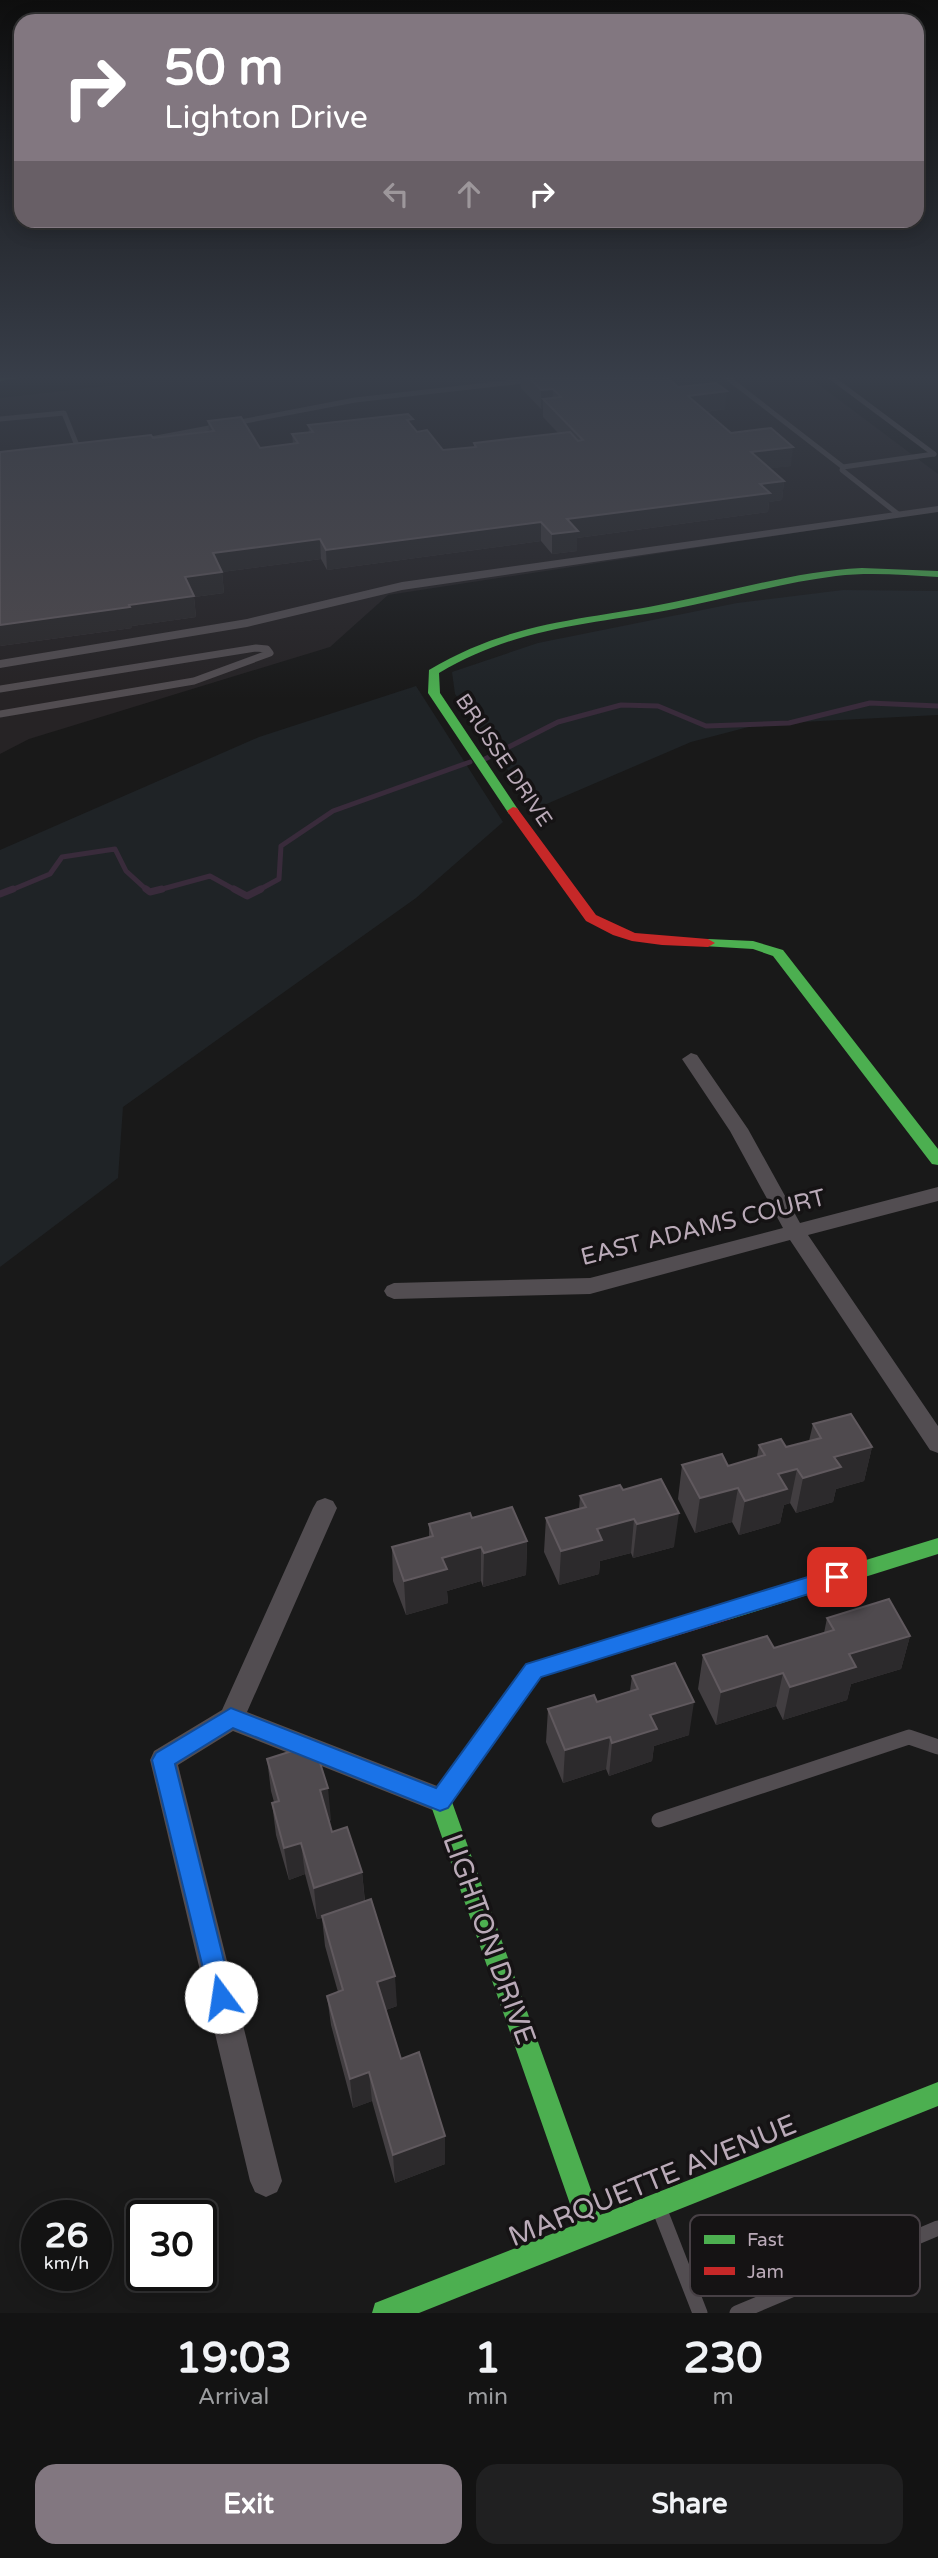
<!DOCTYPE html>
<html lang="en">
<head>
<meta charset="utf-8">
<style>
	body { margin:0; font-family:"Varela Round",sans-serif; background:#202021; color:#f1f3f6; height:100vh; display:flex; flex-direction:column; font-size:26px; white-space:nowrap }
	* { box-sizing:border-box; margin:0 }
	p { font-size:23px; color:#9d9ea0 }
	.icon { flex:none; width:38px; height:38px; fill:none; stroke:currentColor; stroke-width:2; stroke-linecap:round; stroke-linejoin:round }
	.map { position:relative; height:2313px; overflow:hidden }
	.panel { display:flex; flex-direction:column; background:#131313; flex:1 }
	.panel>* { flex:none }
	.top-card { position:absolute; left:14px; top:14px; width:910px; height:214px; border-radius:21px; box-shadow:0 4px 18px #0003,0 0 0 2px #323233; background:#827780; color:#fff; overflow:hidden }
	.speed { position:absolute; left:21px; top:2200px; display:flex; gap:14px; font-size:35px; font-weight:700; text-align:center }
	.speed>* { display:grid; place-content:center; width:91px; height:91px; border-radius:50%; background:#131313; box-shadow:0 4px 18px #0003,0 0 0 2px #323233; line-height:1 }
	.speed small { font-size:18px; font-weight:400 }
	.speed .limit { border:4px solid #111; border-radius:10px; background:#fff; color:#111 }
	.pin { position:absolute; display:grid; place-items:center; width:60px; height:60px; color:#fff; margin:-30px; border-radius:14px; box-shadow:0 4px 10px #0006 }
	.me { position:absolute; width:77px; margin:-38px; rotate:346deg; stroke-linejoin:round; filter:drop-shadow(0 0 5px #0008) }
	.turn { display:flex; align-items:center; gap:24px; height:147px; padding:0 35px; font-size:32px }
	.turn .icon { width:91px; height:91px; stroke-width:2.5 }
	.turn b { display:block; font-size:49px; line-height:60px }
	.lanes { display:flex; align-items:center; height:66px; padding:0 35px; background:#0003; justify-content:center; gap:35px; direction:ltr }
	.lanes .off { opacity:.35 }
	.eta { display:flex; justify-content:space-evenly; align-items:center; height:119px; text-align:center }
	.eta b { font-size:42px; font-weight:700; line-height:49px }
	.action { display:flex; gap:14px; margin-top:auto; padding:14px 35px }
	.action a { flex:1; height:80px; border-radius:21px; background:#827780; color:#fff; font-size:28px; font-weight:700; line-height:80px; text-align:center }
	.action a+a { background:#202021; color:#f1f3f6 }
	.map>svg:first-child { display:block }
	.built { fill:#262325 }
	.green { fill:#1f2326 }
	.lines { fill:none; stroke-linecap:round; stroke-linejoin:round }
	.stream-far1 { stroke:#392b3b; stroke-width:5 }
	.stream { stroke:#392b3b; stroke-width:7 }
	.lane-far2 { stroke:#524d51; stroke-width:5 }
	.lane-far1 { stroke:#524d51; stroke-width:7 }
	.lane { stroke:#524d51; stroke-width:15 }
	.street { fill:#524d51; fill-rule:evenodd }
	.fast { fill:#4caf50; fill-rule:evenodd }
	.jam { fill:#c62828; fill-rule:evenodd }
	.wall { fill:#423e41 }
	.shaded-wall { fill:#2c2a2c }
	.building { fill:#4f4a4e; stroke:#60595e; stroke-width:2 }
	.route { fill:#1a73e8; stroke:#114b97; stroke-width:2 }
	.labels { text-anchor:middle; stroke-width:7; stroke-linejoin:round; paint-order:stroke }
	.far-street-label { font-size:21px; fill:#baaab8; stroke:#151314 }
	.street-label { font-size:24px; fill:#baaab8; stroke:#151314 }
	.near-street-label { font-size:28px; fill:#baaab8; stroke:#151314 }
	.key { fill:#151314; stroke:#474045; stroke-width:2 }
	.key-label { font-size:19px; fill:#baaab8 }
</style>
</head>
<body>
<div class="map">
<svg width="938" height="2313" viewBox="0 0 938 2313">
	<rect width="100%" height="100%" fill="#191919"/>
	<polygon class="built" points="206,375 806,375 938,474 938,511 388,595 330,647 29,739 0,754 0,398"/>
	<g class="green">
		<polygon points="843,590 938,591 938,715 760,724 691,742 535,809 455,694 452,672 538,643 737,603"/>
		<polygon points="416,686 503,822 416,898 123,1107 118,1178 0,1267 0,850 259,737"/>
	</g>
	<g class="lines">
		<g class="stream-far1">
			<polyline points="485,759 558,722 621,705 658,706 706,726 789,723 870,703 938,706"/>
			<polyline points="9,891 50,874 62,857 115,849 126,871 148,891"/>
			<polyline points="155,891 210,876 237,891"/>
			<polyline points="257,891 279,879 281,846 333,811 470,762"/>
		</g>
		<g class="stream">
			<polyline points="146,889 150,892 162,889"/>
			<polyline points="234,889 247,896 261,889"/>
			<polyline points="0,894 13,889"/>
		</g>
		<g class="lane-far2">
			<polyline points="724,375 843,467 842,470 898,514"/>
			<polyline points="828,375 934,454"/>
			<polyline points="0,419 64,413 80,453"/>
			<polyline points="151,439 355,400 533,380"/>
			<polyline points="843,467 934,454"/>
		</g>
		<polyline class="lane-far1" points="0,689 256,648 267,649 270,653 194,681 0,714"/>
		<g class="lane">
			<polyline points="659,1820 909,1737 938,1747"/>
			<polyline points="661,2213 700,2313"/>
			<polyline points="737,2313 938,2228"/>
		</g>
		<g class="street">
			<polygon points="938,506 938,512 402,590 247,627 0,668 0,660 247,619 402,582"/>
			<polygon points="691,1053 697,1055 748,1129 800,1223 938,1187 938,1201 808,1235 938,1426 938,1453 930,1450 790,1240 590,1294 394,1299 387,1296 384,1291 387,1286 394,1283 590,1278 783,1228 730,1131 682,1059"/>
			<polygon points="325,1498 333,1501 337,1508 247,1712 450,1791 453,1800 450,1809 440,1813 233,1731 178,1765 282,2181 277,2192 266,2197 255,2192 250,2181 150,1760 154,1751 222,1710 313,1508 317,1501"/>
		</g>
		<g class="fast">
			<polygon points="15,375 37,375 0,381 0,377"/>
			<path d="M862 568 938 571V577C904 575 870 572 836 576 780 583 725 599 669 610 584 625 515 628 439 673L440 693 519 811 517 814H509L428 693 429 670C513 620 582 621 674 602 736 590 798 571 862 568Z"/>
			<polygon points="708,939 753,941 783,950 938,1149 938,1165 932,1164 773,956 753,949 703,946 701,943"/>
			<polygon points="938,1538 938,1554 728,1620 721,1617 718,1611 721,1605 728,1602"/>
			<polygon points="554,1655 561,1658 564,1664 561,1670 541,1677 452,1802 600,2215 938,2082 938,2106 419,2313 372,2313 375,2303 577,2224 429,1800 527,1664"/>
		</g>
		<g class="jam">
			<polygon points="513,807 517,808 596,915 635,933 708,939 715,943 708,947 662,945 632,941 613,935 586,921 507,811"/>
			<polygon points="728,1602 735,1605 738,1611 735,1617 728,1620 554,1673 547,1670 544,1664 547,1658 554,1655"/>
		</g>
	</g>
	<g class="wall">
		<polygon points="521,375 678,387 725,409 706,412 731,433 791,466 770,468 784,481 782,500 769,502 768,512 577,538 577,551 552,554 541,541 327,570 321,559 222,572 224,593 194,597 196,617 132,626 132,628 0,646 153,438 209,431 208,421 260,448 293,444 292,434 309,432 308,425 413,427 417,432 443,450 474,447 474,443 558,433 543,417 543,408 541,409 521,388"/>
		<polygon points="813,1424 872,1447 864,1481 836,1489 833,1502 796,1513 790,1503 784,1505 780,1523 739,1535 732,1522 695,1533 678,1499 682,1465 728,1466 757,1457 759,1445 786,1447 809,1441"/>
		<polygon points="623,1490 674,1547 633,1558 631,1553 600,1561 599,1574 559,1585 544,1552 546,1518 579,1509 580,1496"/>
		<polygon points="472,1518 527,1541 526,1575 483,1587 481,1581 447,1591 448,1603 406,1615 393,1581 392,1547 429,1537 429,1524"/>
		<polygon points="827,1618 910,1636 901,1669 851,1684 847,1700 783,1720 776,1706 716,1725 698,1689 703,1655 774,1648 824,1633"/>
		<polygon points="632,1676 689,1735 654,1746 652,1761 609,1776 606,1769 563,1783 546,1742 548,1709 597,1702 630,1691"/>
		<polygon points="267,1759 331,1820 329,1821 332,1832 362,1872 365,1901 397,2006 386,2010 401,2059 445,2136 445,2164 395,2183 372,2101 353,2108 331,2025 327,1996 338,1992 325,1946 322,1918 317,1919 305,1874 289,1880 276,1835 272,1803 274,1802 271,1791"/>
	</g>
	<g class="shaded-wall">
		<polygon points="553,389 552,407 543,399 543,408 541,409 541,390"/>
		<polygon points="727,391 725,409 686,414 688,396"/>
		<polygon points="793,447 791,466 749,471 751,452"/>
		<polygon points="784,481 782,500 769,502 768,512 577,538 577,551 552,554 552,534 567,519 760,484"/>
		<polygon points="541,522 541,541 327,570 326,550"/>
		<polygon points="320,539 321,559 214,573 213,553"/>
		<polygon points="222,572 224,593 194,597 196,617 132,626 132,628 0,646 0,625 129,605 185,577"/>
		<polygon points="872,1447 864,1481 836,1489 833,1502 796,1513 803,1478 834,1457"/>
		<polygon points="797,1469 790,1503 784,1505 780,1523 739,1535 745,1501 778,1474"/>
		<polygon points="738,1488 732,1522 695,1533 700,1498"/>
		<polygon points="679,1513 674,1547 633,1558 637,1524"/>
		<polygon points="634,1519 631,1553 600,1561 599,1574 559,1585 561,1551 597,1529"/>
		<polygon points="527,1541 526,1575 483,1587 484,1553"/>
		<polygon points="481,1547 481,1581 447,1591 448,1603 406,1615 404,1581 442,1558"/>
		<polygon points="910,1636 901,1669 851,1684 847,1700 783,1720 790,1687 849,1654"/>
		<polygon points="783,1673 776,1706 716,1725 721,1692"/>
		<polygon points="694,1702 689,1735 654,1746 652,1761 609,1776 612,1743 650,1715"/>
		<polygon points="610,1737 606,1769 563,1783 565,1750"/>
		<polygon points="328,1788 331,1820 323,1823 320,1790"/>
		<polygon points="301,1843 305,1874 289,1880 284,1848"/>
		<polygon points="362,1872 365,1904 317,1919 314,1888"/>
		<polygon points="395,1976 397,2006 380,2012 377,1982"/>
		<polygon points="369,2072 372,2101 353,2108 350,2079"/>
		<polygon points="445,2136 445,2164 395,2183 393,2155"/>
	</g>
	<g class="building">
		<polygon points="526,375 664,375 678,387 716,383 727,391 688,396 731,433 771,428 793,447 751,452 784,481 760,484 770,493 567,519 578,531 552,534 541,522 326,550 320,539 213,553 222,572 185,577 194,596 129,605 130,607 0,625 0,452 151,435 153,438 214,431 208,421 241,417 260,448 298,443 292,434 313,432 308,425 408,414 413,419 407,420 417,432 427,430 443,450 476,447 474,443 570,432 578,441 583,440 543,399 561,397 553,389 541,390"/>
		<polygon points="851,1414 872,1447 834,1457 841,1467 803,1478 797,1469 778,1474 787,1489 745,1501 738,1488 700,1498 682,1465 722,1454 728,1466 765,1455 759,1445 781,1439 786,1447 821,1438 813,1424"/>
		<polygon points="661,1479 679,1513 637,1524 634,1519 597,1529 602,1540 561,1551 546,1518 586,1507 580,1496 620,1485 623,1490"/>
		<polygon points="512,1507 527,1541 484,1553 481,1547 442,1558 447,1569 404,1581 392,1547 433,1536 429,1524 470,1513 472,1518"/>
		<polygon points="889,1599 910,1636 849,1654 856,1667 790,1687 783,1673 721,1692 703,1655 767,1636 774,1648 834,1630 827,1618"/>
		<polygon points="675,1663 694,1702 650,1715 657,1729 612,1743 610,1737 565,1750 548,1709 594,1695 597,1702 638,1689 632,1676"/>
		<polygon points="314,1744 328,1788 320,1790 332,1832 347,1827 362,1872 314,1888 301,1843 284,1848 272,1803 279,1801 267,1759"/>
		<polygon points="371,1899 395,1976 377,1982 401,2059 419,2052 445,2136 393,2155 369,2072 350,2079 327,1996 343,1990 322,1916"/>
	</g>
	<linearGradient id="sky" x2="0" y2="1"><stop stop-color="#0e0e0e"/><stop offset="0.54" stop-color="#383e49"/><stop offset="1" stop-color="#383e49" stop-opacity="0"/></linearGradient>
	<rect width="938" height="699" fill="url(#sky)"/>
	<polygon class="route" points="837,1568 844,1571 847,1577 844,1583 541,1677 448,1808 440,1811 233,1728 175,1764 233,1997 230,2005 221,2009 212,2005 152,1760 156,1753 231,1708 436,1788 526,1664"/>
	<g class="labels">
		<g class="far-street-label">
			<text transform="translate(504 760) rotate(56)" y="7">BRUSSE DRIVE</text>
		</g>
		<g class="street-label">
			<text transform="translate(703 1227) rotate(-14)" y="8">EAST ADAMS COURT</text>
		</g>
		<g class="near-street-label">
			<text transform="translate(490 1939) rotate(70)" y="10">LIGHTON DRIVE</text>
			<text transform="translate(652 2180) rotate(-22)" y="10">MARQUETTE AVENUE</text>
		</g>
	</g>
	<rect x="690" y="2215" width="230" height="81" rx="10" class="key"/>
	<rect x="704" y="2235" width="31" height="9" fill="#4caf50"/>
	<rect x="704" y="2267" width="31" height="8" fill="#c62828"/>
	<g class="key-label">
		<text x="747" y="2246">Fast</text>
		<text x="747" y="2278">Jam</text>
	</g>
</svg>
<div class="speed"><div>26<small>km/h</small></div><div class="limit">30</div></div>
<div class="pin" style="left:837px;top:1577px;background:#d93025"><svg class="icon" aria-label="arrive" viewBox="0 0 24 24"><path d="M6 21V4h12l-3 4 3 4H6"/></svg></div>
<svg class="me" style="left:221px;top:1997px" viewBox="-20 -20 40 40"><circle r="19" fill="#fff"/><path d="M0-13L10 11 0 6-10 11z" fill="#1a73e8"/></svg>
<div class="top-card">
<div class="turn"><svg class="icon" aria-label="right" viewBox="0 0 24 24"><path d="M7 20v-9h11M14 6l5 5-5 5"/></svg><div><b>50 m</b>Lighton Drive</div></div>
<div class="lanes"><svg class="icon off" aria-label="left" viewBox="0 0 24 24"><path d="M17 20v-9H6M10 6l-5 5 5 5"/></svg><svg class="icon off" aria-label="ahead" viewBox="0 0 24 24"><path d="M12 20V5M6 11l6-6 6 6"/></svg><svg class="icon" aria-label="right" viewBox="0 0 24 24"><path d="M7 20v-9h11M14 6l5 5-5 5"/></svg></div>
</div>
</div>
<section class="panel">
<div class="eta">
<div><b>19:03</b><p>Arrival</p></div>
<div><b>1</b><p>min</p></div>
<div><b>230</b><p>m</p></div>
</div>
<div class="action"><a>Exit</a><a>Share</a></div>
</section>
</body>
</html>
